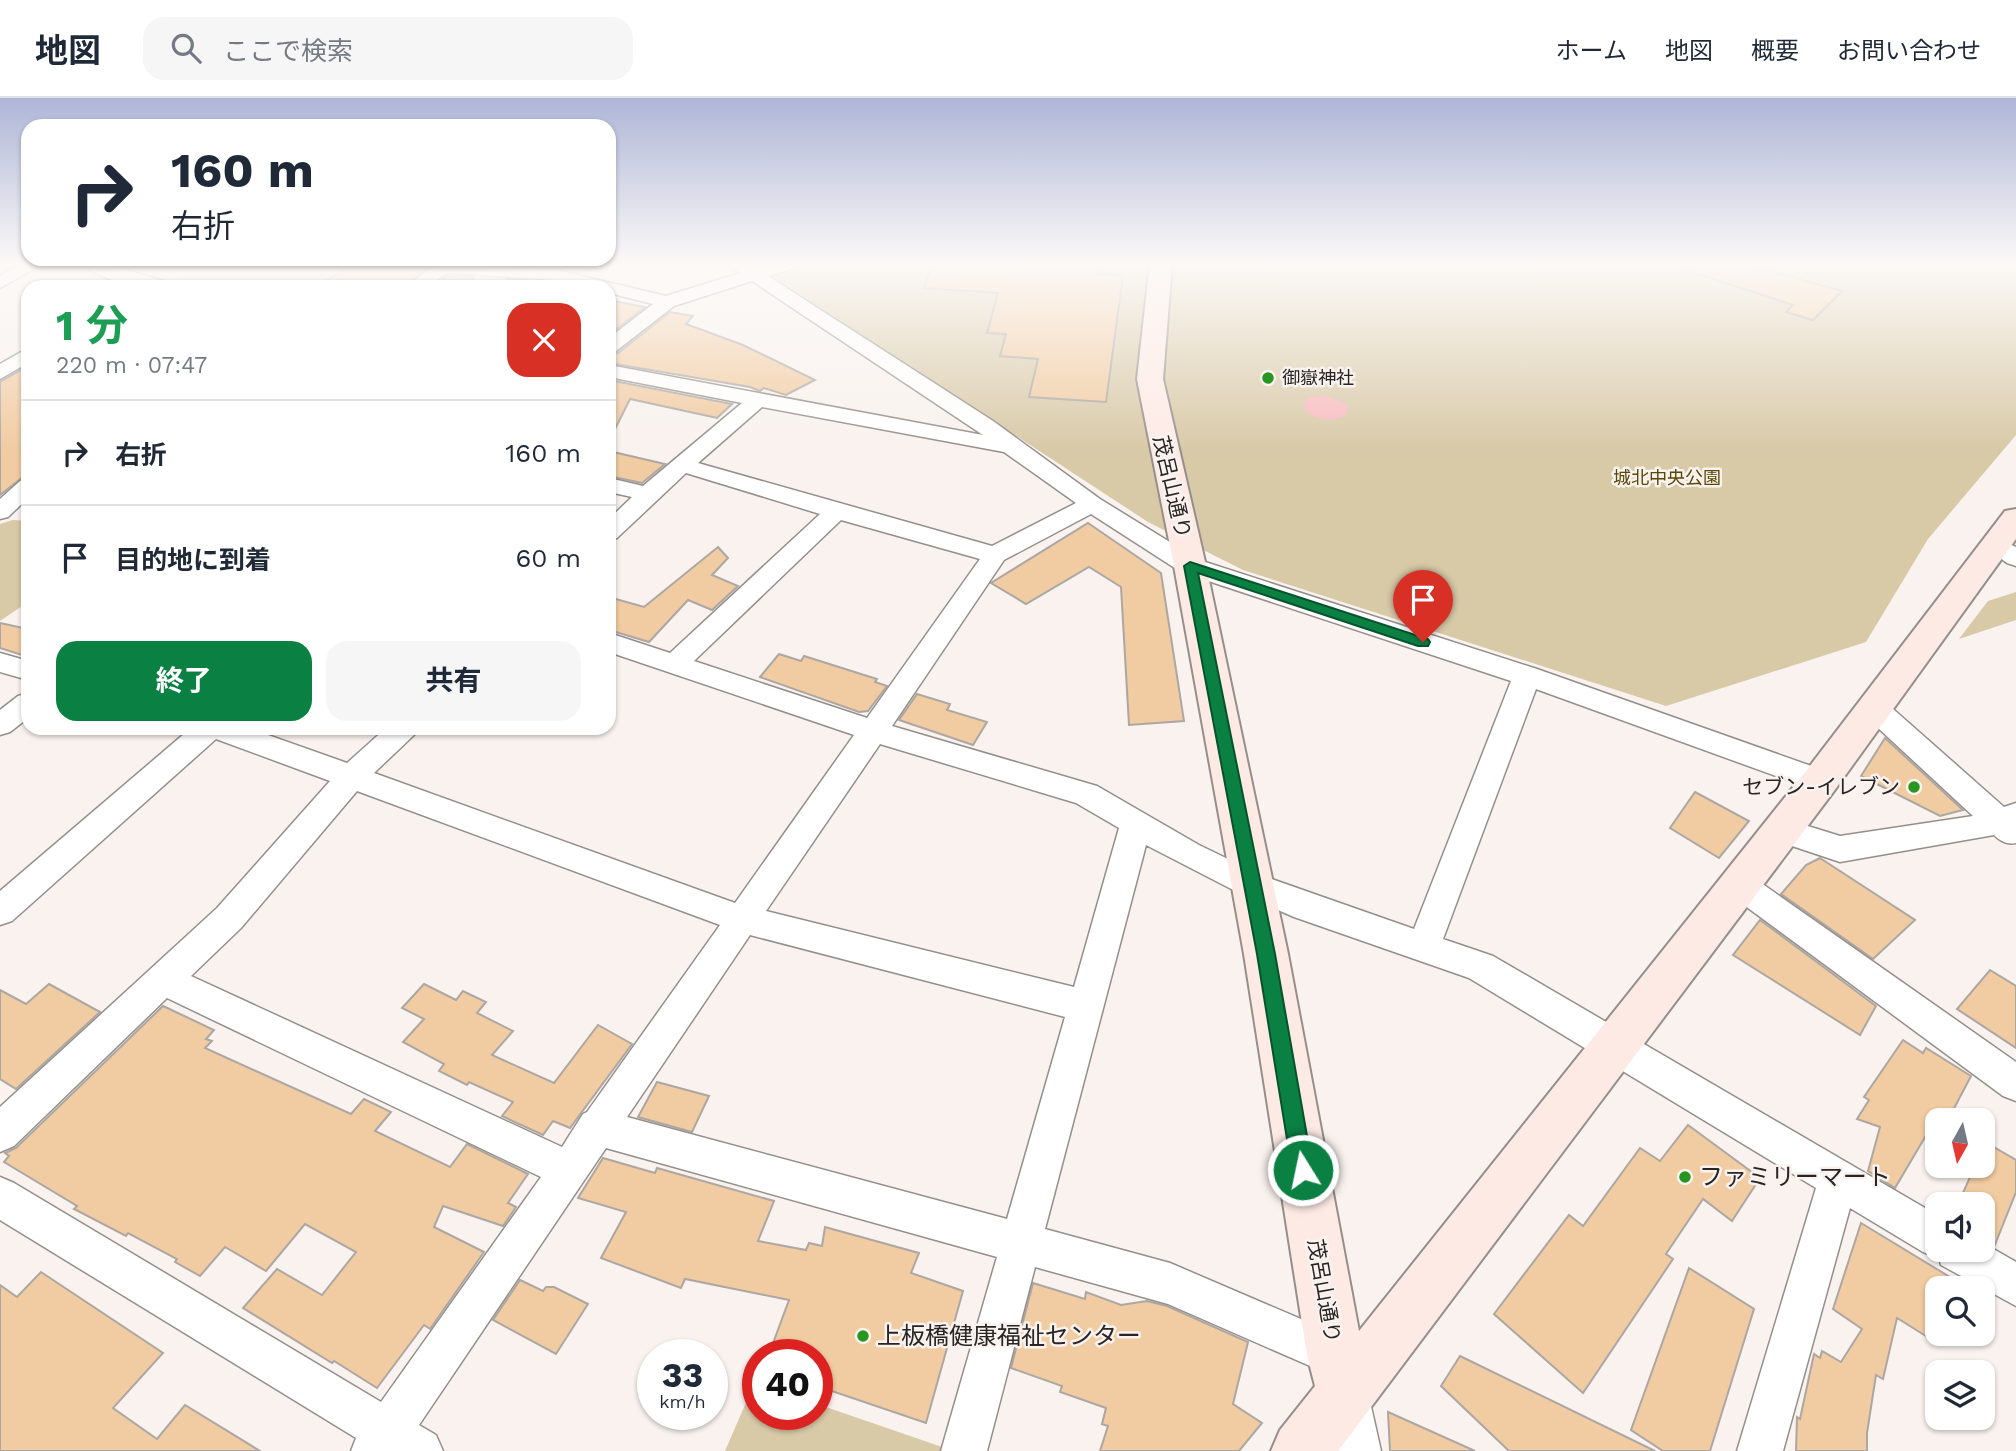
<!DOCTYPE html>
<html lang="ja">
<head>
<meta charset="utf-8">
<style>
	body { margin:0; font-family:"Work Sans","Noto Sans JP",sans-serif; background:#f6f6f7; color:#1f2937; height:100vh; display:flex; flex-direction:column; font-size:26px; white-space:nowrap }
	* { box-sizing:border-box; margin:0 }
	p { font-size:23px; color:#747a83 }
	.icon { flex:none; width:38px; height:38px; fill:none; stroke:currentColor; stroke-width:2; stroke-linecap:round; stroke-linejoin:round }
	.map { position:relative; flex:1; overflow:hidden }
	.details { position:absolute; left:21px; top:182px; width:595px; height:455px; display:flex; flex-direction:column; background:#fff; border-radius:21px; box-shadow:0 2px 5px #0004 }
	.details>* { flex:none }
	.hud { position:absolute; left:21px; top:21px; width:595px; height:147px; border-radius:21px; box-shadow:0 2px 5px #0004; background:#fff; color:#1f2937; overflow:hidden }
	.needle { width:46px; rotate:188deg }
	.buttons { position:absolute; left:1925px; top:1010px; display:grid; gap:14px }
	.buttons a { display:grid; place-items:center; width:70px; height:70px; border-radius:14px; background:#fff; box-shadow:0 2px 5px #0004; font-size:35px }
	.speed { position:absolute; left:637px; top:1241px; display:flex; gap:14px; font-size:35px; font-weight:700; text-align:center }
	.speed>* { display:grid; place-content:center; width:91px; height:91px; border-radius:50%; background:#fff; box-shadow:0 2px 5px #0004; line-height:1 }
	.speed small { font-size:18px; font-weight:400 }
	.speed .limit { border:10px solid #d22; background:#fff; color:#111 }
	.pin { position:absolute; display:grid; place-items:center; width:60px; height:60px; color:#fff; margin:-72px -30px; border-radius:50% 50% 50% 0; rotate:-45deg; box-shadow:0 0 7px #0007 }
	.pin .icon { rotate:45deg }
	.me { position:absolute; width:77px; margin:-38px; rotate:350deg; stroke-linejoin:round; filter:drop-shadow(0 0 5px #0008) }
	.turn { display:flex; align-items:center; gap:24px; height:147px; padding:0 35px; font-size:32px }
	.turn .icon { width:91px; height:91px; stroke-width:2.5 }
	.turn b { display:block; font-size:49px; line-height:60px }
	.round { display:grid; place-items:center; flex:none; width:74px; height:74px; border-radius:21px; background:#f6f6f7 }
	.overview { display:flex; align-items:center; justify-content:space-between; height:119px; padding:0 35px }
	h1 { font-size:42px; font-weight:700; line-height:52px; color:#1e9e55 }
	.primary-button { display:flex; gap:14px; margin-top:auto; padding:14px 35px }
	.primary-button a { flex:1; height:80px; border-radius:21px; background:#0b8043; color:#fff; font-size:28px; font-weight:700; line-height:80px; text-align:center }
	.primary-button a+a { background:#f6f6f7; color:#1f2937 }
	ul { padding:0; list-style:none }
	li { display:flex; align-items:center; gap:21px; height:105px; padding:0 35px; border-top:2px solid #e0e1e3 }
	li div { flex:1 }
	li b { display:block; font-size:26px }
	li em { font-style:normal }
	header { display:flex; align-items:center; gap:42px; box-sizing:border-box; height:98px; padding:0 35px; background:#fff; border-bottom:2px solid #e0e1e3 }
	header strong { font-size:33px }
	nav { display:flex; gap:38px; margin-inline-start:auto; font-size:24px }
	.search { width:490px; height:63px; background:#f6f6f7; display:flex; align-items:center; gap:18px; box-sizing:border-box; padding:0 24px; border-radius:21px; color:#747a83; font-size:26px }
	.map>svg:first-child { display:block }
	.built { fill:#f4e6de }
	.green { fill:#d8c9a7 }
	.water { fill:#f7babe }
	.building { fill:#f1cba1; stroke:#aca7a2; stroke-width:2 }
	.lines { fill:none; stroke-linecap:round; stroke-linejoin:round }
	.street-casing { stroke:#958f8b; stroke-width:3 }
	.secondary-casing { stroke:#958f8b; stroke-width:4 }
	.street { fill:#fff; fill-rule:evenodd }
	.secondary { fill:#feeae5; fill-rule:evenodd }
	.route { fill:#0b8043; stroke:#07532c; stroke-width:2 }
	.poi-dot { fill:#289621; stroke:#f9f2ee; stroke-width:2.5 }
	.labels { text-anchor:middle; stroke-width:5; stroke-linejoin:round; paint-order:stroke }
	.far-poi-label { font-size:18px; fill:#282524; stroke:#f9f2ee; text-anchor:start }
	.far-park-label { font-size:18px; fill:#5c4706; stroke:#f9f2ee }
	.street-label { font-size:21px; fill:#282524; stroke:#f9f2ee }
	.poi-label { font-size:21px; fill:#282524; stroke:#f9f2ee; text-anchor:end }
	.near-poi-label { font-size:24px; fill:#282524; stroke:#f9f2ee; text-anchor:start }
</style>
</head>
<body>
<header>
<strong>地図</strong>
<div class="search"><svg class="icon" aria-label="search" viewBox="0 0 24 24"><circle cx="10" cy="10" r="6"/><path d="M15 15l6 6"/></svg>ここで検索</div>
<nav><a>ホーム</a><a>地図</a><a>概要</a><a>お問い合わせ</a></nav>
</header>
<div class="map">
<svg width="2016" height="1353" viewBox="0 0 2016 1353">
	<rect width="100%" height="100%" fill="#f9f2ee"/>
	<polygon class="built" points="217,165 439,165 401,189 206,189 175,182"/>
	<g class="green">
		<polygon points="808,165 2016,165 2016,337 1928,441 1866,544 1666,608 1243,472 1148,424 770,177"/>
		<polygon points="13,422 28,423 28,504 0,523 0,426"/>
		<polygon points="2016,494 2016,522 1959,541 1988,503"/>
		<polygon points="755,1284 758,1285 758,1316 817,1316 817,1306 945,1350 944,1353 725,1353"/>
	</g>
	<path class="water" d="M1324 297 1347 306 1348 315C1336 326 1317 322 1305 313L1304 304 1308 300Z"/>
	<g class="building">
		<polygon points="355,165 412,165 429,169 403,189 315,189"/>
		<polygon points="932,165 1099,165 1097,176 1123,178 1106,304 1029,299 1038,261 1000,258 1006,236 987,235 998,195 924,190"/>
		<polygon points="1681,165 1741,165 1842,193 1813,222 1786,214 1793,207 1680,170"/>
		<polygon points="448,178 473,179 472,189 432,189"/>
		<polygon points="507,181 553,184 549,189 499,189"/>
		<polygon points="609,202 645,209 609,237"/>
		<polygon points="670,214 693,218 686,226 743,247 815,282 786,297 764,290 760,293 750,289 609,265 609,257 618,255"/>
		<polygon points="28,268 28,375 0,397 0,284"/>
		<polygon points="609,282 732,306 717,320 630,301 609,343"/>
		<polygon points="609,353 665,366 642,385 609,378"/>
		<polygon points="1088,425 1161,475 1184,623 1129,627 1121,489 1089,469 1026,506 991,485"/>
		<polygon points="718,449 728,460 712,477 738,488 712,512 688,502 649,544 609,532 609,499 644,509"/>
		<polygon points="0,525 28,531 28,559 0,550"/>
		<polygon points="779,556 801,563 804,558 877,581 875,584 887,588 868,613 859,614 760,579"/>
		<polygon points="917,596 950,606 947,612 987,624 973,647 899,622"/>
		<polygon points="1885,640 1963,712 1940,718 1861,678"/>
		<polygon points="1695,694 1749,723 1719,760 1670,730"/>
		<polygon points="1820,760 1915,822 1873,861 1781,796 1806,767"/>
		<polygon points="1760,822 1876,908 1860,937 1733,857"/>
		<polygon points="1990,872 2016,888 2016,950 1957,911"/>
		<polygon points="49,886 100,914 16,991 0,981 0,892 26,906"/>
		<polygon points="424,886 456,902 463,893 486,904 477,915 513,933 492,957 554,985 598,927 632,946 570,1030 553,1023 543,1037 502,1018 513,1004 469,984 467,987 439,973 444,966 403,944 424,921 402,910"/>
		<polygon points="163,908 214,932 206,941 212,943 205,950 351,1016 364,1001 391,1014 375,1033 450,1069 467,1046 528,1076 508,1105 516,1109 503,1128 443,1108 434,1129 484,1154 430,1231 424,1227 377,1290 334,1263 332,1265 243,1210 277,1171 322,1197 356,1154 305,1126 266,1173 225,1149 200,1178 175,1164 177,1161 128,1135 126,1138 74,1111 77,1108 4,1064 9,1058 5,1055 16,1050"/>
		<polygon points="1903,942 1923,955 1926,950 1971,978 1950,1018 1941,1012 1895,1090 1868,1073 1880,1029 1857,1021 1869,1002 1864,999"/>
		<polygon points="657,984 709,998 692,1034 638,1019"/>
		<polygon points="1688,1027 1760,1080 1732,1123 1703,1101 1666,1156 1673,1161 1583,1295 1494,1216 1569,1117 1583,1128 1640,1050 1660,1063"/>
		<polygon points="1985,1044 2016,1062 2016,1094 1994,1149 1983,1142 1983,1106 1958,1106 1975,1068 1983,1068"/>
		<polygon points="603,1060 655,1075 657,1070 774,1103 758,1143 806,1152 809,1145 822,1148 825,1129 919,1155 911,1175 963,1193 926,1325 817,1288 817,1256 769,1256 789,1202 685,1181 681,1190 601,1160 626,1114 578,1100"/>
		<polygon points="1861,1125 1968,1190 1937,1190 1937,1245 1897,1220 1883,1281 1876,1277 1867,1335 1867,1353 1796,1353 1797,1319 1800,1321 1814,1256 1820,1260 1822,1253 1841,1264 1862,1231 1833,1211"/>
		<polygon points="1689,1170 1754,1211 1710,1353 1663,1353 1631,1332"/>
		<polygon points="41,1174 163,1255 113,1310 157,1341 185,1307 260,1353 0,1353 0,1187 17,1199"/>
		<polygon points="520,1182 543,1193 546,1189 554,1189 588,1206 556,1256 493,1222"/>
		<polygon points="1033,1185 1085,1201 1086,1194 1121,1207 1147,1203 1167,1208 1248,1244 1233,1306 1262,1325 1239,1353 1100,1353 1108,1328 1102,1326 1106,1310 1060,1294 1062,1288 1011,1270"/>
		<polygon points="1460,1258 1655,1353 1509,1353 1441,1288"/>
		<polygon points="1388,1314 1475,1353 1390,1353"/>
	</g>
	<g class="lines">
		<g class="street-casing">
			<g id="street">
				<polygon points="22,165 44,165 0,190 0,178"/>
				<path d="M83 165H103L170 185 173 189C148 189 100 186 83 165Z"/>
				<path d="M438 165 557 172 666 198 740 175 727 165H748L756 170 773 165H800L797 169 768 178 993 323 1100 401 1199 462 1537 571 1831 675 1835 683 1831 691 1820 694 1536 591 1443 841 1493 858 1937 1117V1152H1983V1145L2016 1164V1208L1941 1167 1939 1160 1923 1154 1850 1110 1783 1353H1737L1816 1090 1469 880 1294 819 1241 796 1146 747 1045 1131 1170 1165 1350 1242 1357 1257 1348 1273 1362 1279 1368 1295 1381 1353H1335L1324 1295 1333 1278 1168 1206 1035 1169 987 1353H941L997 1159 606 1050 419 1327 436 1337 443 1353H351L356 1340 0 1122V1079L14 1085 381 1304 541 1079 167 900 14 1048 0 1054V1009L217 810 330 683 216 641 12 823 0 827V793L191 630H248L347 665 386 630H418L414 637 374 675 735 805 854 637 609 554V535L670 555 820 416 686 375 617 440 609 442V421L632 399 609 394V380L643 388 742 305 609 279V267L983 337 752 183 674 208 616 253 609 255V240L653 206 609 195V189H584L557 182 447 175 427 189H406ZM762 309 1004 354 1076 405 992 448 698 365ZM1091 416 1181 474 1511 583 1414 831 1263 778 1199 747 1097 688 892 628 1004 462ZM841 422 980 461 867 620 694 563ZM880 646 1076 705 1119 730 1074 889 766 813ZM357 693 720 827 587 1014 583 1016 562 1049 191 878 241 830ZM750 837 1065 919 1007 1121 627 1019Z"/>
				<polygon points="28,250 28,265 0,281 0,266"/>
				<polygon points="28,381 28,400 8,419 0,421 0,401 20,383"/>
				<polygon points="1995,440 2016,449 2016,468 2007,465 1983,447 1986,442"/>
				<polygon points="0,555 28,563 28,582 0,574"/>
				<polygon points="28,595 28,620 10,634 0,637 0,612 18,598"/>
				<path d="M1874 600 1884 603 2004 709 2016 705V745C2007 747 2000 743 1994 737L1840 764 1771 741 1766 732 1771 723 1782 720 1840 738 1973 718 1864 617 1860 610 1864 603Z"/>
				<polygon points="1740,774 1751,778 2016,964 2016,1003 2003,998 1729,796 1724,787 1729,778"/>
			</g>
		</g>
		<g class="secondary-casing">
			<polygon id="secondary" points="1150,165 1172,165 1163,281 1206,468 1288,856 1359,1233 1806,673 2005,413 2016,411 2016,441 1834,693 1338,1353 1271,1353 1280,1332 1315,1288 1307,1257 1244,856 1174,468 1137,281"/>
		</g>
		<use href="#street" class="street"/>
		<use href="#secondary" class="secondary"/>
	</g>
	<linearGradient id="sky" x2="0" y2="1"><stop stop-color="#aeb6d7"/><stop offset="0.47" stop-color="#fcf9f7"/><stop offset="1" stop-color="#fcf9f7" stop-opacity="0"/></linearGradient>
	<rect width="2016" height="354" fill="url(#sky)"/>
	<polygon class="route" points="1190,464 1428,541 1430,544 1428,548 1418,548 1198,475 1275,856 1313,1072 1310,1079 1303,1082 1295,1079 1292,1072 1257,856 1184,468"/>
	<g class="poi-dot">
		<circle cx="1268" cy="280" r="7"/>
		<circle cx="1914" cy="689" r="7"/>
		<circle cx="1685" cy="1079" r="7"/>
		<circle cx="863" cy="1238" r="7"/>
	</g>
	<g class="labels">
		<g class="far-poi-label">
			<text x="1282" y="286">御嶽神社</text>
		</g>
		<g class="far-park-label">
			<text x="1667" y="386">城北中央公園</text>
		</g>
		<g class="street-label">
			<text transform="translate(1172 389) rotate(77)" y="7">茂呂山通り</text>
			<text transform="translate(1324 1193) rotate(80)" y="7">茂呂山通り</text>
		</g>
		<g class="poi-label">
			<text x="1900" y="696">セブン-イレブン</text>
		</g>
		<g class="near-poi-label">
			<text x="1699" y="1087">ファミリーマート</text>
			<text x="877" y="1246">上板橋健康福祉センター</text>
		</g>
	</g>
</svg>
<div class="buttons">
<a><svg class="needle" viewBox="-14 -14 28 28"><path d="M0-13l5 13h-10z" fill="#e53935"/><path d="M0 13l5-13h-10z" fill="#747a83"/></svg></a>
<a><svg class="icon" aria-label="sound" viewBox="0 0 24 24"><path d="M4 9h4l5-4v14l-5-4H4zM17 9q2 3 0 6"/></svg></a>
<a><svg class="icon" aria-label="search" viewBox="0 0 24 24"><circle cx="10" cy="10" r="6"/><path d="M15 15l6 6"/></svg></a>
<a><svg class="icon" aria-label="layers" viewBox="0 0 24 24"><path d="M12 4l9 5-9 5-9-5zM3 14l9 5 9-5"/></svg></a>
</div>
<div class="speed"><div>33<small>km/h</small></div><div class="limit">40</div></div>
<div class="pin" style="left:1423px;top:544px;background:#d93025"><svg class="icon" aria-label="arrive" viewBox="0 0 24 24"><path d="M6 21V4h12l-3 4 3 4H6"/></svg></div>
<svg class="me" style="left:1303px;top:1072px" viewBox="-20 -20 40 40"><circle r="17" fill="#0b8043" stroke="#fff" stroke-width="3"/><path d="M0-11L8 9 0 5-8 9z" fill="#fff"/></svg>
<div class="hud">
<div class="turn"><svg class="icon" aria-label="right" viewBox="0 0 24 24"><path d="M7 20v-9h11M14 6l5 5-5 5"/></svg><div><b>160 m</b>右折</div></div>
</div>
<section class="details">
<div class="overview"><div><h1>1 分</h1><p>220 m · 07:47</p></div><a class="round" style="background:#d93025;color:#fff"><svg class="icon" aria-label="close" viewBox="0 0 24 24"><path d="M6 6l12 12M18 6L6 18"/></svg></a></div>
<ul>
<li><svg class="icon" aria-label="right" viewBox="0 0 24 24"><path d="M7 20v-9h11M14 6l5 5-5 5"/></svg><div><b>右折</b></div><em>160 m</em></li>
<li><svg class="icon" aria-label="arrive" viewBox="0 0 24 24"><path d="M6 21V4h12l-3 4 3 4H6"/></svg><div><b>目的地に到着</b></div><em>60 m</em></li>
</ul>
<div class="primary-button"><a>終了</a><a>共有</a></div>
</section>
</div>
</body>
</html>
